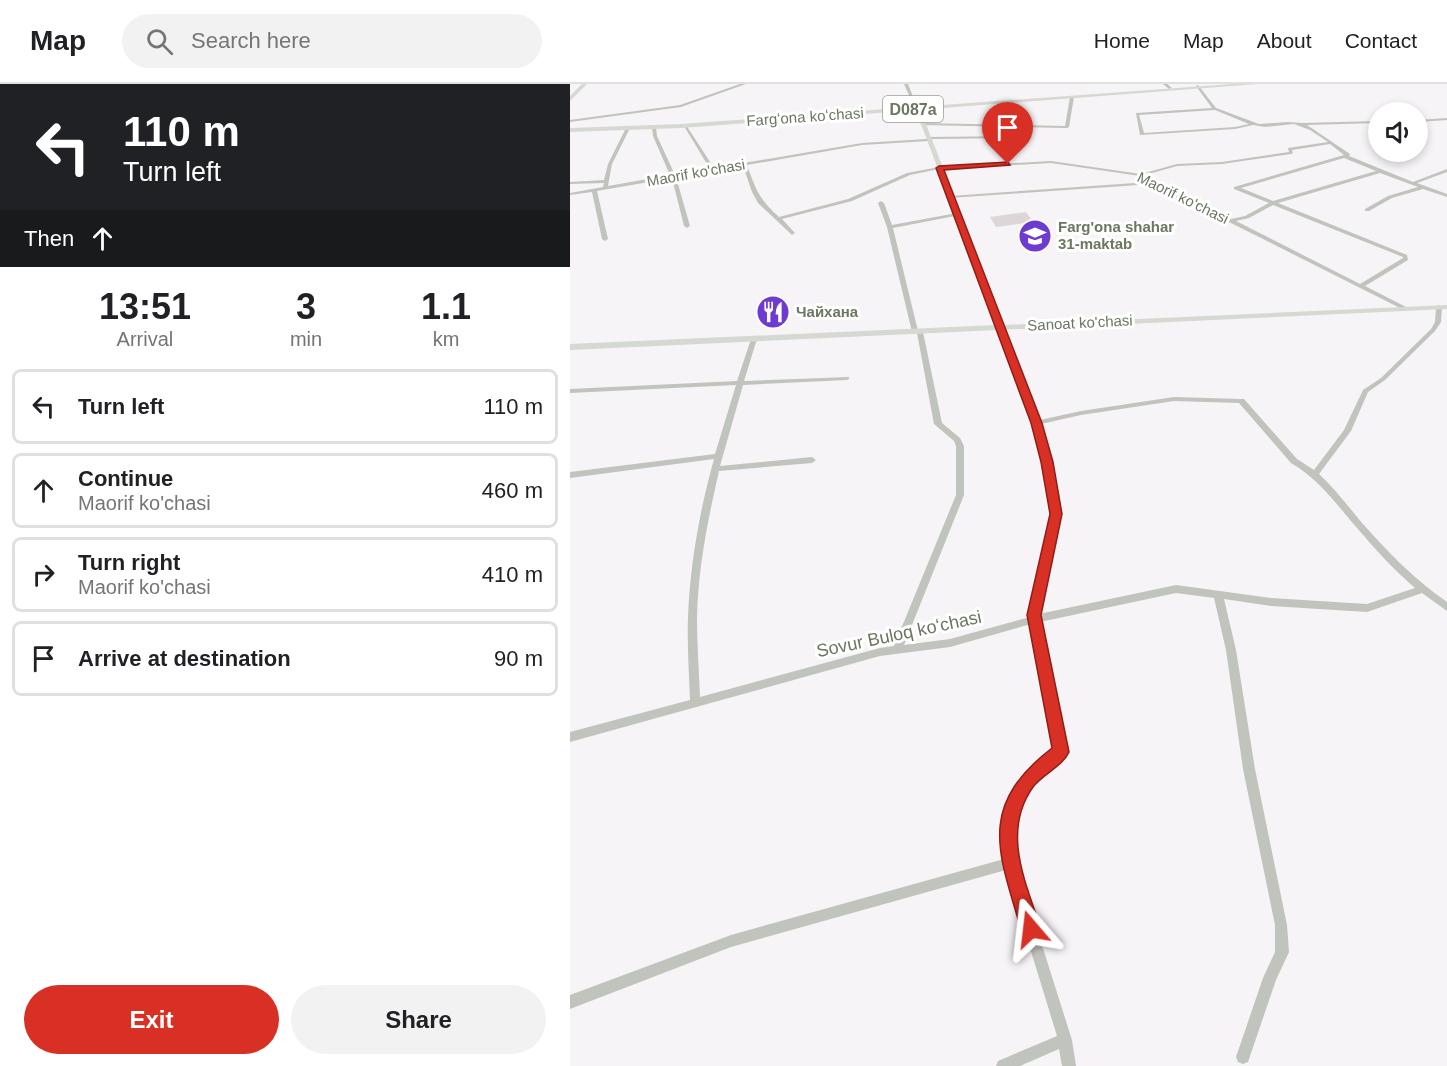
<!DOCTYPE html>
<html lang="en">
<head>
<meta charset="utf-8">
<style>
	body { margin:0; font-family:Arial,sans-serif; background:#f2f2f2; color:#202124; height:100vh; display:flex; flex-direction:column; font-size:22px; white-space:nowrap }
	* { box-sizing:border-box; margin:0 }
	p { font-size:20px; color:#757577 }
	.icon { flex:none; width:33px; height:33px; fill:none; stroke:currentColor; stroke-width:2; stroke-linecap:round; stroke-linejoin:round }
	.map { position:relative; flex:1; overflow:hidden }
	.drawer { display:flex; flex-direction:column; background:#fff; width:570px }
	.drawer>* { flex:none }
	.banner { background:#202124; color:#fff; overflow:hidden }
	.controls { position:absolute; left:798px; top:18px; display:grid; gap:12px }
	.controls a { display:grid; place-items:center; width:60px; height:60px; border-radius:50%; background:#fff; box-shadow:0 3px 9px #0003; font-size:30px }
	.pin { position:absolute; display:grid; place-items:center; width:51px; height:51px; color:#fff; margin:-62px -26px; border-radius:50% 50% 50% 0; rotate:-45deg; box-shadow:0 0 6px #0007 }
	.pin .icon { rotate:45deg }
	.me { position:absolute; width:66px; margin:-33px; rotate:343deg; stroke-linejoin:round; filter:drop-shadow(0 0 4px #0008) }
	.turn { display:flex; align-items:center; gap:21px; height:126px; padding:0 24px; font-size:27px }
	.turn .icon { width:78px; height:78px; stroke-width:2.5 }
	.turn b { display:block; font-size:42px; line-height:51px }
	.then { display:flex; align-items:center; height:57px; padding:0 24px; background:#0003; gap:12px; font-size:22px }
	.eta { display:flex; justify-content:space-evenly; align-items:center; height:102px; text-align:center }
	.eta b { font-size:36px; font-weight:800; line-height:42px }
	.primary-button { display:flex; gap:12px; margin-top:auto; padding:12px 24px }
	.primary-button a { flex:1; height:69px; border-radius:36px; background:#d93025; color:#fff; font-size:24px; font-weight:800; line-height:69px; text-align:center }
	.primary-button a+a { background:#f2f2f2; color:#202124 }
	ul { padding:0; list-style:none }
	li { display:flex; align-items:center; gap:18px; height:75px; margin:0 12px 9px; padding:0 12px; border:3px solid #e0e0e0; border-radius:9px }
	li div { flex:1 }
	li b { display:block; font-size:22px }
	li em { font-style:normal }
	header { display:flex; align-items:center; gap:36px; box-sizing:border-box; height:84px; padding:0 30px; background:#fff; border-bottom:2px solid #e0e0e0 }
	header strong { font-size:28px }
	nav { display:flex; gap:33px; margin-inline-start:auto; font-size:21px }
	.search { width:420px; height:54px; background:#f2f2f2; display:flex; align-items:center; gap:15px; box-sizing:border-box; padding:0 21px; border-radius:33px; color:#757577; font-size:22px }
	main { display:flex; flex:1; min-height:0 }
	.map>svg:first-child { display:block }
	.green { fill:#ddd6d8 }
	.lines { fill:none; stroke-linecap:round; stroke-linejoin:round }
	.street { fill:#c0c4bc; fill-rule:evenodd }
	.secondary { fill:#d5d9d2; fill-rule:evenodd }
	.primary { fill:#d5d9d2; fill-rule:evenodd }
	.route { fill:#d93025; stroke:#8d1f18; stroke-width:1.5 }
	.labels { text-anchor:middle; stroke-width:6; stroke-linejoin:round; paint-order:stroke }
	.far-street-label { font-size:15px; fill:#6b7760; stroke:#fff }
	.far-poi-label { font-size:15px; font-weight:bold; fill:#6b7760; stroke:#fff; text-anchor:start }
	.shield { fill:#fff; stroke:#97a090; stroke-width:1.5 }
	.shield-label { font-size:16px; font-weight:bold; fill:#6b7760 }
	.street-label { font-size:18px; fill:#6b7760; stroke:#fff }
</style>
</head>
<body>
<header>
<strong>Map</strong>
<div class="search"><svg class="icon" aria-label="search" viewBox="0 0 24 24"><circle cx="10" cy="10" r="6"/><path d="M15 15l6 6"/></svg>Search here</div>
<nav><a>Home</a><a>Map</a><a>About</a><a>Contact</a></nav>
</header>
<main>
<section class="drawer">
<div class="banner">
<div class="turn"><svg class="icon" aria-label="left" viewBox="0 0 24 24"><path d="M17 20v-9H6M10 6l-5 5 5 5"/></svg><div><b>110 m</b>Turn left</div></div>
<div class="then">Then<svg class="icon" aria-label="ahead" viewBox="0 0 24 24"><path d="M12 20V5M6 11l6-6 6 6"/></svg></div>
</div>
<div class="eta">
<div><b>13:51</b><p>Arrival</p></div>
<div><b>3</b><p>min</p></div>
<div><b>1.1</b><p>km</p></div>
</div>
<ul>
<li><svg class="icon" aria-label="left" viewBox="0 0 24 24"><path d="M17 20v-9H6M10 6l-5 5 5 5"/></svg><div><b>Turn left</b></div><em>110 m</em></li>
<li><svg class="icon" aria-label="ahead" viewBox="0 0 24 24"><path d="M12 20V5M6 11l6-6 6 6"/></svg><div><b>Continue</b><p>Maorif ko'chasi</p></div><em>460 m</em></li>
<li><svg class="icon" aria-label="right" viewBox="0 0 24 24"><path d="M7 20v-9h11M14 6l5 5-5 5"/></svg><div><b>Turn right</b><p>Maorif ko'chasi</p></div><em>410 m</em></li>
<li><svg class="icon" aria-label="arrive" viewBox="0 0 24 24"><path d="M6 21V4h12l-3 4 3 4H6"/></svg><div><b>Arrive at destination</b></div><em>90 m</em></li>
</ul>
<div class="primary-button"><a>Exit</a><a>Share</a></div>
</section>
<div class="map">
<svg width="877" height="982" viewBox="0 0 877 982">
	<rect width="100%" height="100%" fill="#f7f4f7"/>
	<polygon class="green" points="456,128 463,138 426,143 420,133"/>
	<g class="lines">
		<g class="street">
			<polygon points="170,0 176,0 111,23 0,38 0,36 110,21"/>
			<polygon points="334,0 338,0 347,23 344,22"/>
			<polygon points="593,0 597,0 602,4 599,5"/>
			<path d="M628 1 646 24 689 40 718 38 732 39 808 37V39L737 41 780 70 779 72 843 98 877 85V88L847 99 877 110V113L853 105 822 114 799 127H795V125L818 112 848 103 810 89 708 119 837 171 838 176 795 202 838 224V226H834L663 140 613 118 583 100 380 114 378 113 380 112 579 98 570 92 481 79 369 85 340 91 282 117 212 135 225 149 222 151 188 119 182 108 173 82 146 86 144 88 142 87 106 93 120 142 117 144 114 142 102 94 27 107 38 155 35 157 32 155 22 108 0 111V109L33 103 34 99 0 100V98L34 96 38 80 56 44 58 43 60 44 42 80 38 102 100 91 83 52 82 43 84 42 86 43 87 52 105 91 140 85 114 42 116 41 144 84 292 59 356 55 358 53 451 52 453 53 451 54 361 55 359 57 292 61 177 81C186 106 189 115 209 133L278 115 337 89 369 83 481 77 571 90 607 80 652 78 719 68 718 64 758 58 740 46 724 40 695 43 683 41 665 45 570 51 566 29 642 24 626 2ZM645 26 679 40 665 43 574 49 569 31ZM760 60 774 71 664 103V105L699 119 675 132 661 135 617 116 575 91 607 82 652 80 721 70 723 69 722 66ZM774 74 806 87 703 117 671 104ZM703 121 833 173V174L790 200 666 137 679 134Z"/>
			<polygon points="502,12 504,13 499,43 497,44 352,41 350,40 352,39 495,42 500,13"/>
			<polygon points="877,34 877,36 848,38 848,36"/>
			<path d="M311 117 314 119 322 141 387 129 390 131 323 144 348 247 353 248 372 339 390 354 394 362V411L334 561 380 555 460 533 482 430 473 378 463 339 428 243 429 242 434 243 470 336 511 327 604 313 671 315H674L727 375 744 386 774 346 793 306 811 294 861 245 865 238 866 223 869 221 872 223 871 238 865 247 815 296 798 308 781 347 749 390C765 405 778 422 792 439 818 468 845 496 877 518V527L852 509 797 528 701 522 654 515 666 566 685 685 717 841 719 868 706 896 678 978 673 980 668 978 666 973 693 894 705 868V841L673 685 656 566 644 514 606 509 470 538 496 668 495 672C452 706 441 723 446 779L502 956 506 982H492L489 965 450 982H426L428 977 487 952 436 786 161 863 0 925V911L161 851 434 775C430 721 444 699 485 666L461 540 380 563 310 572 0 658V648L120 616C119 588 117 560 118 533 120 480 130 425 144 375L0 394V388L145 370 166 301 0 309V305L167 297 181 255 184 253 187 255 174 297 279 293V295L277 296 173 301 150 382 242 373 246 376 242 379 149 387C138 435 128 484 127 534 127 560 129 587 130 613L310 564 324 562 386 411V362L384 357 364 340 347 249 342 248 317 143 308 119ZM604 317 669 319 721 379C749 395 766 420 787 444 805 465 824 486 845 504L797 520 701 514 606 501 469 530 490 430 481 378 471 340 511 331Z"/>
		</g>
		<g class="secondary">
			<polygon points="12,0 17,0 0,17 0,12"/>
			<polygon points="344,21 349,22 434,241 877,221 877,225 0,266 0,260 426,241"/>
		</g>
		<polygon class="primary" points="662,0 688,0 111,44 0,48 0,44 111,40"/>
	</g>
	<path class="route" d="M438 78 440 81 374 86 472 339 483 378 492 430 471 531 499 668C493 682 473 690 463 703 431 748 456 799 471 845L468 852 461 855 454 852 451 845C428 767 407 722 482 664L457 531 480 430 471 378 461 339 366 84 369 82Z"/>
	<defs>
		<g id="school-disc" transform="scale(1.725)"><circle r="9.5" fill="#6d3bd0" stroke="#fff"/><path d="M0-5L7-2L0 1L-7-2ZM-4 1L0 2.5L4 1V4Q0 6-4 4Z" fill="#fff"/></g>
		<g id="restaurant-disc" transform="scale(1.725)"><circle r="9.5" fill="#6d3bd0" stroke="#fff"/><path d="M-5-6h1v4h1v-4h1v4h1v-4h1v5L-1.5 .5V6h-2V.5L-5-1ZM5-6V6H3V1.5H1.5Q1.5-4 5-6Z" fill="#fff"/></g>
	</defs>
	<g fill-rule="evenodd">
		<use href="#school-disc" x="465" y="152"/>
		<use href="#restaurant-disc" x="203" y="228"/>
	</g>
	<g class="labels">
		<g class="far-street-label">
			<text transform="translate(235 33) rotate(-4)" y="5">Fargʻona koʻchasi</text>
			<text transform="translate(126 89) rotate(-10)" y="5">Maorif ko'chasi</text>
			<text transform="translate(613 114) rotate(26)" y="5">Maorif ko'chasi</text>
			<text transform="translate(510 239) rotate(-3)" y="5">Sanoat ko'chasi</text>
		</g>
		<g class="far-poi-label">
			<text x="488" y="148">Farg'ona shahar<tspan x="488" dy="17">31-maktab</tspan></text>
			<text x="226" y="233">Чайхана</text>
		</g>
		<rect class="shield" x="313" y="12" width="60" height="26" rx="4.5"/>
		<g class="shield-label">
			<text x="343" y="31">D087a</text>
		</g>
		<g class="street-label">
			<text transform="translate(329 550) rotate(-12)" y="6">Sovur Buloq koʻchasi</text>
		</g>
	</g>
</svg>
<div class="controls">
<a><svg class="icon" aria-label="sound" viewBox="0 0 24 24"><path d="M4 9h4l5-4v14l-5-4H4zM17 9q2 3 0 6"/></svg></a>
</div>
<div class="pin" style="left:438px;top:80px;background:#d93025"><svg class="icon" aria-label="arrive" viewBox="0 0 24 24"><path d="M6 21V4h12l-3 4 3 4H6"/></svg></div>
<svg class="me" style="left:461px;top:845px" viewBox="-20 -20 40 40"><path d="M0-17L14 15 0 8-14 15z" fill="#d93025" stroke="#fff" stroke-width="4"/></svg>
</div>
</main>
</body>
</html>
